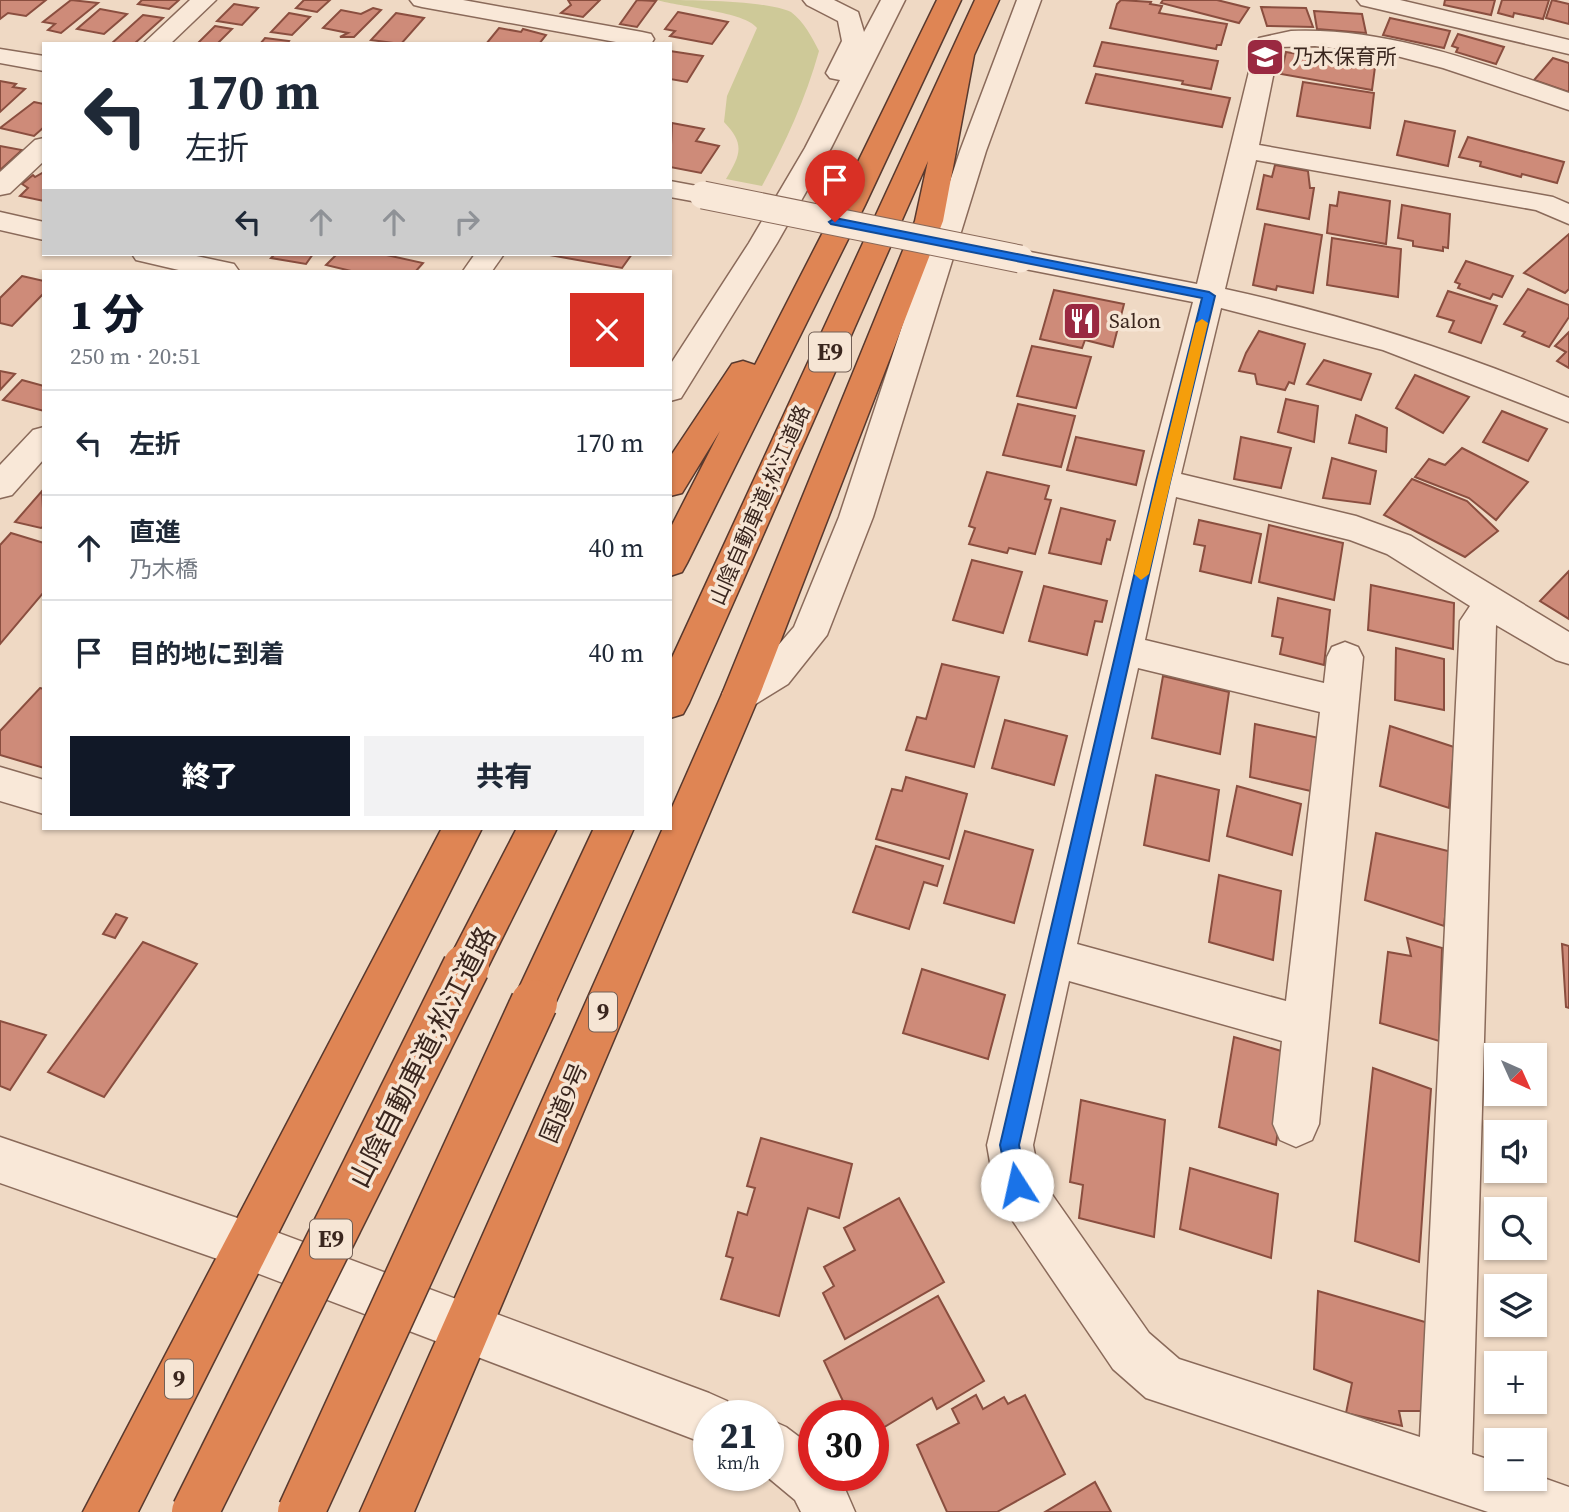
<!DOCTYPE html>
<html lang="ja">
<head>
<meta charset="utf-8">
<style>
	body { margin:0; font-family:"Source Serif 4","Noto Sans JP",serif; background:#f2f2f3; color:#1f2937; height:100vh; display:flex; flex-direction:column; font-size:26px; white-space:nowrap }
	* { box-sizing:border-box; margin:0 }
	p { font-size:23px; color:#747a83 }
	.icon { flex:none; width:38px; height:38px; fill:none; stroke:currentColor; stroke-width:2; stroke-linecap:round; stroke-linejoin:round }
	.map { position:relative; flex:1; overflow:hidden }
	.side { position:absolute; left:42px; top:270px; width:630px; height:560px; display:flex; flex-direction:column; background:#fff; border-radius:0px; box-shadow:0 2px 5px #0004 }
	.side>* { flex:none }
	.top-card { position:absolute; left:42px; top:42px; width:630px; height:214px; border-radius:0px; box-shadow:0 2px 5px #0004; background:#fff; color:#1f2937; overflow:hidden }
	.needle { width:46px; rotate:135deg }
	.fabs { position:absolute; left:1484px; top:1043px; display:grid; gap:14px }
	.fabs a { display:grid; place-items:center; width:63px; height:63px; border-radius:0px; background:#fff; box-shadow:0 2px 5px #0004; font-size:35px }
	.speed { position:absolute; left:693px; top:1400px; display:flex; gap:14px; font-size:35px; font-weight:700; text-align:center }
	.speed>* { display:grid; place-content:center; width:91px; height:91px; border-radius:50%; background:#fff; box-shadow:0 2px 5px #0004; line-height:1 }
	.speed small { font-size:18px; font-weight:400 }
	.speed .limit { border:10px solid #d22; background:#fff; color:#111 }
	.pin { position:absolute; display:grid; place-items:center; width:60px; height:60px; color:#fff; margin:-72px -30px; border-radius:50% 50% 50% 0; rotate:-45deg; box-shadow:0 0 7px #0007 }
	.pin .icon { rotate:45deg }
	.me { position:absolute; width:77px; margin:-38px; rotate:350deg; stroke-linejoin:round; filter:drop-shadow(0 0 5px #0008) }
	.turn { display:flex; align-items:center; gap:24px; height:147px; padding:0 28px; font-size:32px }
	.turn .icon { width:91px; height:91px; stroke-width:2.5 }
	.turn b { display:block; font-size:49px; line-height:60px }
	.lanes { display:flex; align-items:center; height:66px; padding:0 28px; background:#0003; justify-content:center; gap:35px; direction:ltr }
	.lanes .off { opacity:.35 }
	.round { display:grid; place-items:center; flex:none; width:74px; height:74px; border-radius:0px; background:#f2f2f3 }
	.headline { display:flex; align-items:center; justify-content:space-between; height:119px; padding:0 28px }
	h1 { font-size:42px; font-weight:800; line-height:52px; color:#111827 }
	.action { display:flex; gap:14px; margin-top:auto; padding:14px 28px }
	.action a { flex:1; height:80px; border-radius:0px; background:#111827; color:#fff; font-size:28px; font-weight:800; line-height:80px; text-align:center }
	.action a+a { background:#f2f2f3; color:#1f2937 }
	ul { padding:0; list-style:none }
	li { display:flex; align-items:center; gap:21px; height:105px; padding:0 28px; border-top:2px solid #e0e1e3 }
	li div { flex:1 }
	li b { display:block; font-size:26px }
	li em { font-style:normal }
	.map>svg:first-child { display:block }
	.green { fill:#cec998 }
	.building { fill:#ce8b79; stroke:#8a4e3f; stroke-width:2 }
	.lines { fill:none; stroke-linecap:round; stroke-linejoin:round }
	.minor-casing { stroke:#8a6a5a; stroke-width:3 }
	.highway-casing { stroke:#58392e; stroke-width:3 }
	.minor { fill:#f9e8d8; fill-rule:evenodd }
	.highway { fill:#df8554; fill-rule:evenodd }
	.minor-bridge-casing { stroke:#8a6a5a; stroke-width:29; stroke-linecap:butt }
	.highway-bridge-casing { stroke:#58392e; stroke-width:49; stroke-linecap:butt }
	.minor-bridge { stroke:#f9e8d8; stroke-width:27 }
	.highway-bridge { stroke:#df8554; stroke-width:46 }
	.route { fill:#1a73e8; stroke:#114b97; stroke-width:2 }
	.slow { fill:#f59e0b }
	.labels { text-anchor:middle; stroke-width:7; stroke-linejoin:round; paint-order:stroke }
	.far-poi-label { font-size:21px; fill:#3a261e; stroke:#f6e5d4; text-anchor:start }
	.far-street-label { font-size:21px; fill:#3a261e; stroke:#f6e5d4 }
	.shield { fill:#f6e5d4; stroke:#725f55; stroke-width:2 }
	.shield-label { font-size:23px; font-weight:bold; fill:#3a261e }
	.street-label { font-size:24px; fill:#3a261e; stroke:#f6e5d4 }
	.near-street-label { font-size:28px; fill:#3a261e; stroke:#f6e5d4 }
</style>
</head>
<body>
<div class="map">
<svg width="1569" height="1512" viewBox="0 0 1569 1512">
	<rect width="100%" height="100%" fill="#efd9c4"/>
	<path class="green" d="M657 0C690 0 764 0 791 12 804 22 812 37 819 51 806 98 785 144 762 186L726 179C741 154 745 144 724 122L727 96 757 28C746 12 680 7 657 0Z"/>
	<g class="building">
		<polygon points="0,0 46,0 26,16 8,13 0,19"/>
		<polygon points="71,0 98,3 61,33 48,30 55,24 43,22"/>
		<polygon points="142,0 179,0 169,9 138,4"/>
		<polygon points="304,0 330,0 317,12 296,8"/>
		<polygon points="568,0 600,0 583,17 561,13 571,5"/>
		<polygon points="637,0 656,1 637,27 620,24"/>
		<polygon points="1121,0 1151,2 1150,4 1162,6 1159,13 1227,24 1221,45 1217,45 1216,49 1110,28 1117,4"/>
		<polygon points="1163,0 1217,0 1249,8 1239,23 1161,3"/>
		<polygon points="1445,0 1495,0 1491,15 1444,5"/>
		<polygon points="1502,0 1549,0 1543,19 1514,13 1513,17 1498,13"/>
		<polygon points="1552,0 1569,4 1569,24 1546,18"/>
		<polygon points="234,4 258,8 242,25 217,21"/>
		<polygon points="1261,7 1306,8 1313,27 1267,26"/>
		<polygon points="373,8 381,10 354,37 340,37 348,33 323,28 341,10 361,14"/>
		<polygon points="100,9 127,14 104,34 77,29"/>
		<polygon points="1314,11 1362,14 1366,33 1317,29"/>
		<polygon points="678,12 728,22 712,44 670,36 675,31 665,29"/>
		<polygon points="289,13 310,17 292,35 271,32"/>
		<polygon points="396,13 424,18 401,44 371,40"/>
		<polygon points="143,15 163,18 134,44 111,44"/>
		<polygon points="1390,18 1450,31 1444,48 1383,35"/>
		<polygon points="215,26 232,29 217,44 197,44"/>
		<polygon points="499,28 521,32 523,29 546,35 539,44 486,44"/>
		<polygon points="1458,34 1504,47 1496,64 1456,52 1458,48 1452,46"/>
		<polygon points="265,38 289,41 287,44 260,44"/>
		<polygon points="1102,42 1218,61 1211,89 1182,84 1183,81 1094,66"/>
		<polygon points="670,51 703,56 687,82 670,79"/>
		<polygon points="1286,52 1375,67 1372,90 1281,74"/>
		<polygon points="1553,58 1569,63 1569,92 1534,80"/>
		<polygon points="1096,74 1230,98 1222,127 1086,103"/>
		<polygon points="0,81 16,84 13,87 25,89 0,112"/>
		<polygon points="1303,82 1374,93 1370,128 1297,116"/>
		<polygon points="34,102 44,104 44,127 34,136 0,128"/>
		<polygon points="1405,121 1455,131 1448,166 1397,155"/>
		<polygon points="672,123 704,129 696,141 719,146 701,173 670,167"/>
		<polygon points="1468,137 1564,162 1557,183 1522,174 1521,177 1480,166 1481,162 1459,157"/>
		<polygon points="0,146 22,150 0,170"/>
		<polygon points="1275,165 1308,171 1310,188 1314,188 1309,219 1257,209 1264,175 1272,177"/>
		<polygon points="44,172 44,201 20,196 28,188 22,184 33,175 35,177"/>
		<polygon points="1339,192 1390,201 1386,244 1327,233 1330,205 1337,206"/>
		<polygon points="1402,205 1450,214 1448,248 1443,247 1443,251 1413,246 1413,241 1398,238"/>
		<polygon points="1265,224 1322,235 1313,293 1277,286 1276,290 1253,285"/>
		<polygon points="1569,234 1569,289 1565,293 1524,273"/>
		<polygon points="1332,238 1401,249 1398,297 1327,285"/>
		<polygon points="275,254 313,254 306,264 271,258"/>
		<polygon points="337,254 382,254 423,263 416,271 351,271 326,265"/>
		<polygon points="544,254 632,254 622,268"/>
		<polygon points="1466,261 1513,276 1502,297 1493,294 1490,299 1458,288 1460,284 1455,282"/>
		<polygon points="22,276 44,281 44,293 12,326 0,323 0,298"/>
		<polygon points="1528,289 1569,305 1569,317 1549,347 1522,336 1525,332 1504,324"/>
		<polygon points="1054,290 1124,304 1113,347 1085,340 1082,348 1040,339"/>
		<polygon points="1448,291 1497,306 1481,343 1449,332 1454,321 1437,316"/>
		<polygon points="1259,331 1305,344 1294,384 1289,382 1285,390 1257,384 1255,374 1239,371 1246,353"/>
		<polygon points="1569,332 1569,368 1557,361 1566,352 1555,346"/>
		<polygon points="1032,346 1091,357 1076,408 1017,396"/>
		<polygon points="1324,360 1371,374 1361,400 1307,384"/>
		<polygon points="0,371 15,374 0,390"/>
		<polygon points="1415,375 1469,397 1443,433 1396,408"/>
		<polygon points="22,380 44,386 44,411 3,400"/>
		<polygon points="1286,399 1318,406 1314,442 1278,432"/>
		<polygon points="1018,404 1075,416 1061,467 1003,455"/>
		<polygon points="1502,411 1547,429 1528,461 1483,442"/>
		<polygon points="1356,415 1387,428 1386,452 1349,443"/>
		<polygon points="1076,437 1144,451 1136,485 1067,470"/>
		<polygon points="1241,437 1291,448 1281,488 1234,479"/>
		<polygon points="1462,448 1528,482 1496,520 1469,498 1415,477 1429,459 1445,465"/>
		<polygon points="1332,458 1376,471 1370,504 1323,498"/>
		<polygon points="987,472 1049,486 1045,499 1051,500 1035,554 1009,548 1007,553 969,544 975,528 969,526"/>
		<polygon points="1412,479 1467,501 1498,531 1465,557 1384,515"/>
		<polygon points="42,491 44,526 41,528 15,522"/>
		<polygon points="1061,508 1115,521 1110,540 1107,539 1101,564 1049,553"/>
		<polygon points="1199,520 1261,534 1251,583 1200,571 1205,546 1194,544"/>
		<polygon points="1269,525 1343,543 1334,600 1259,582"/>
		<polygon points="11,533 44,543 44,592 0,644 0,545"/>
		<polygon points="972,560 1022,572 1003,633 953,620"/>
		<polygon points="1569,571 1569,619 1540,601"/>
		<polygon points="1371,585 1454,603 1453,649 1368,630"/>
		<polygon points="1044,586 1107,601 1102,622 1095,621 1087,655 1029,641"/>
		<polygon points="1278,598 1330,610 1324,665 1280,654 1283,638 1272,636"/>
		<polygon points="1396,648 1444,659 1444,710 1395,700"/>
		<polygon points="942,664 999,677 974,767 906,750 917,717 926,719"/>
		<polygon points="1163,676 1229,692 1220,754 1152,738"/>
		<polygon points="40,688 44,689 44,768 0,755 0,731"/>
		<polygon points="1005,720 1067,736 1054,785 992,768"/>
		<polygon points="1255,724 1319,738 1315,792 1250,777"/>
		<polygon points="1390,726 1454,747 1449,808 1380,786"/>
		<polygon points="1156,775 1219,790 1209,861 1144,845"/>
		<polygon points="906,777 967,794 949,859 876,839 892,789 902,791"/>
		<polygon points="1237,786 1301,804 1292,855 1227,836"/>
		<polygon points="965,831 1033,850 1014,923 944,903"/>
		<polygon points="1376,833 1452,852 1444,926 1365,900"/>
		<polygon points="876,846 943,866 937,886 924,882 909,929 853,912"/>
		<polygon points="1219,875 1281,891 1273,960 1209,942"/>
		<polygon points="116,914 127,918 115,938 103,934"/>
		<polygon points="1407,938 1442,948 1439,1041 1380,1023 1388,952 1411,956"/>
		<polygon points="143,942 197,964 104,1097 48,1072"/>
		<polygon points="1562,944 1569,946 1569,1008 1566,1007"/>
		<polygon points="922,969 1005,995 988,1059 903,1033"/>
		<polygon points="0,1021 46,1035 10,1090 0,1086"/>
		<polygon points="1234,1037 1288,1053 1276,1145 1219,1127"/>
		<polygon points="1373,1068 1431,1089 1419,1262 1355,1241"/>
		<polygon points="1081,1100 1165,1120 1154,1237 1079,1218 1083,1185 1070,1182"/>
		<polygon points="761,1138 852,1164 839,1218 808,1208 779,1316 721,1299 733,1258 726,1256 738,1212 747,1215 755,1188 747,1186"/>
		<polygon points="1190,1168 1278,1194 1271,1258 1180,1229"/>
		<polygon points="899,1198 944,1282 845,1339 823,1293 834,1286 824,1267 855,1250 844,1228"/>
		<polygon points="1318,1291 1432,1324 1432,1411 1399,1411 1402,1426 1346,1413 1352,1383 1314,1369"/>
		<polygon points="938,1296 984,1381 937,1409 932,1398 873,1434 873,1416 850,1416 824,1361"/>
		<polygon points="976,1395 983,1409 1004,1397 1008,1404 1025,1395 1065,1474 997,1512 947,1512 917,1445 959,1423 952,1409"/>
		<polygon points="1095,1482 1111,1512 1045,1512"/>
	</g>
	<g class="lines">
		<g class="minor-casing">
			<g id="minor">
				<polygon points="190,0 216,0 170,44 143,44"/>
				<polygon points="410,0 463,0 642,32 651,34 654,39 651,44 627,44 422,7 414,5"/>
				<polygon points="803,0 834,0 858,12 864,32 881,0 905,0 831,148 777,243 681,398 670,401 670,365 749,243 805,148 840,80 830,78 826,73 842,41 838,21 807,5"/>
				<polygon points="1017,0 1041,0 986,151 873,517 827,635 788,684 754,705 741,709 728,705 722,694 728,683 762,664 794,627 839,517 960,151"/>
				<polygon points="1357,0 1400,0 1569,40 1569,54 1361,5"/>
				<path d="M1291 31C1387 27 1481 63 1569 93V110L1443 68 1393 55 1315 46 1279 47 1259 145 1553 197 1569 204V224L1536 210 1256 160 1225 289C1344 315 1457 351 1569 398V422L1383 350 1221 308 1181 474 1356 516 1411 536 1569 632V664L1556 660 1496 625 1472 1454 1496 1462V1479H1535V1475L1569 1487V1512H1488L1146 1398 1113 1369 1000 1202 994 1185 987 1145 1146 482 1193 302 1020 268 1010 265 1006 259 1010 253 1020 250 1197 284 1256 43 1259 38ZM1176 497 1350 540 1387 554 1470 606 1460 621 1420 1437 1179 1359 1149 1333 1039 1176 1033 1145 1069 981 1282 1041 1273 1124 1280 1140 1296 1147 1312 1140 1319 1124 1363 657 1358 647 1345 642 1332 647 1327 657 1324 683 1145 640ZM1138 668 1320 712 1286 1001 1077 944Z"/>
				<polygon points="0,49 44,56 44,71 0,63"/>
				<polygon points="44,138 44,161 10,193 0,195 0,172 35,140"/>
				<polygon points="670,181 713,189 717,195 713,201 703,203 670,197"/>
				<polygon points="0,212 44,222 44,240 0,230"/>
				<polygon points="132,254 187,254 234,264 239,271 183,271 136,260"/>
				<polygon points="475,254 504,254 492,271 463,271"/>
				<polygon points="44,427 44,459 12,495 0,498 0,465 33,430"/>
				<polygon points="0,767 44,780 44,814 0,801"/>
				<polygon points="0,1137 249,1222 709,1393 727,1401 733,1416 709,1416 709,1445 249,1270 0,1183"/>
				<polygon points="768,1419 786,1427 814,1448 814,1475 839,1475 855,1512 801,1512 795,1500 765,1475 768,1475"/>
			</g>
		</g>
		<g class="highway-casing">
			<g id="highway">
				<polygon points="937,0 961,0 865,205 687,563 682,572 670,576 670,529 720,431 682,493 670,496 670,457 732,364 743,361 755,365 837,205"/>
				<polygon points="975,0 999,0 974,55 943,221 760,694 414,1512 360,1512 663,828 670,828 670,812 722,694 915,221 928,161 689,703 683,714 670,718 670,662"/>
				<polygon points="442,828 482,828 138,1512 83,1512"/>
				<polygon points="517,828 557,828 481,981 466,987 451,981 445,967"/>
				<polygon points="594,828 634,828 549,1017 534,1023 519,1017 512,1003"/>
			</g>
		</g>
		<use href="#minor" class="minor"/>
		<use href="#highway" class="highway"/>
		<g class="minor-bridge-casing">
			<polyline id="minor-bridge" points="703,195 1020,259"/>
		</g>
		<g class="highway-bridge-casing">
			<g id="highway-bridge">
				<polyline points="195,1512 466,967"/>
				<polyline points="301,1512 534,1003"/>
			</g>
		</g>
		<use href="#minor-bridge" class="minor-bridge"/>
		<use href="#highway-bridge" class="highway-bridge"/>
	</g>
	<polygon class="route" points="835,218 1209,292 1215,296 1170,482 1019,1145 1027,1185 1024,1192 1017,1195 1010,1192 1000,1145 1156,482 1202,298 831,224 829,222"/>
	<polygon class="slow" points="1202,319 1208,323 1149,574 1141,580 1134,574 1196,323"/>
	<defs>
		<g id="school-square" transform="scale(2.0125)"><rect x="-9" y="-9" width="18" height="18" rx="4" fill="#9a2941" stroke="#f6e5d4"/><path d="M0-5L7-2L0 1L-7-2ZM-4 1L0 2.5L4 1V4Q0 6-4 4Z" fill="#fff"/></g>
		<g id="restaurant-square" transform="scale(2.0125)"><rect x="-9" y="-9" width="18" height="18" rx="4" fill="#9a2941" stroke="#f6e5d4"/><path d="M-5-6h1v4h1v-4h1v4h1v-4h1v5L-1.5 .5V6h-2V.5L-5-1ZM5-6V6H3V1.5H1.5Q1.5-4 5-6Z" fill="#fff"/></g>
	</defs>
	<g fill-rule="evenodd">
		<use href="#school-square" x="1265" y="57"/>
		<use href="#restaurant-square" x="1082" y="321"/>
	</g>
	<g class="labels">
		<g class="far-poi-label">
			<text x="1292" y="64">乃木保育所</text>
			<text x="1109" y="328">Salon</text>
		</g>
		<g class="far-street-label">
			<text transform="translate(760 505) rotate(-66)" y="7">山陰自動車道;松江道路</text>
		</g>
		<g class="shield">
			<rect x="809" y="332.5" width="42" height="39" rx="5"/>
			<rect x="589" y="992.5" width="28" height="39" rx="5"/>
			<rect x="310" y="1219.5" width="42" height="39" rx="5"/>
			<rect x="165" y="1359.5" width="28" height="39" rx="5"/>
		</g>
		<g class="shield-label">
			<text x="830" y="360">E9</text>
			<text x="603" y="1020">9</text>
			<text x="331" y="1247">E9</text>
			<text x="179" y="1387">9</text>
		</g>
		<g class="street-label">
			<text transform="translate(564 1103) rotate(-67)" y="8">国道9号</text>
		</g>
		<g class="near-street-label">
			<text transform="translate(422 1057) rotate(-63)" y="10">山陰自動車道;松江道路</text>
		</g>
	</g>
</svg>
<div class="fabs">
<a><svg class="needle" viewBox="-14 -14 28 28"><path d="M0-13l5 13h-10z" fill="#e53935"/><path d="M0 13l5-13h-10z" fill="#747a83"/></svg></a>
<a><svg class="icon" aria-label="sound" viewBox="0 0 24 24"><path d="M4 9h4l5-4v14l-5-4H4zM17 9q2 3 0 6"/></svg></a>
<a><svg class="icon" aria-label="search" viewBox="0 0 24 24"><circle cx="10" cy="10" r="6"/><path d="M15 15l6 6"/></svg></a>
<a><svg class="icon" aria-label="layers" viewBox="0 0 24 24"><path d="M12 4l9 5-9 5-9-5zM3 14l9 5 9-5"/></svg></a>
<a>+</a>
<a>−</a>
</div>
<div class="speed"><div>21<small>km/h</small></div><div class="limit">30</div></div>
<div class="pin" style="left:835px;top:222px;background:#d93025"><svg class="icon" aria-label="arrive" viewBox="0 0 24 24"><path d="M6 21V4h12l-3 4 3 4H6"/></svg></div>
<svg class="me" style="left:1017px;top:1185px" viewBox="-20 -20 40 40"><circle r="19" fill="#fff"/><path d="M0-13L10 11 0 6-10 11z" fill="#1a73e8"/></svg>
<div class="top-card">
<div class="turn"><svg class="icon" aria-label="left" viewBox="0 0 24 24"><path d="M17 20v-9H6M10 6l-5 5 5 5"/></svg><div><b>170 m</b>左折</div></div>
<div class="lanes"><svg class="icon" aria-label="left" viewBox="0 0 24 24"><path d="M17 20v-9H6M10 6l-5 5 5 5"/></svg><svg class="icon off" aria-label="ahead" viewBox="0 0 24 24"><path d="M12 20V5M6 11l6-6 6 6"/></svg><svg class="icon off" aria-label="ahead" viewBox="0 0 24 24"><path d="M12 20V5M6 11l6-6 6 6"/></svg><svg class="icon off" aria-label="right" viewBox="0 0 24 24"><path d="M7 20v-9h11M14 6l5 5-5 5"/></svg></div>
</div>
<section class="side">
<div class="headline"><div><h1>1 分</h1><p>250 m · 20:51</p></div><a class="round" style="background:#d93025;color:#fff"><svg class="icon" aria-label="close" viewBox="0 0 24 24"><path d="M6 6l12 12M18 6L6 18"/></svg></a></div>
<ul>
<li><svg class="icon" aria-label="left" viewBox="0 0 24 24"><path d="M17 20v-9H6M10 6l-5 5 5 5"/></svg><div><b>左折</b></div><em>170 m</em></li>
<li><svg class="icon" aria-label="ahead" viewBox="0 0 24 24"><path d="M12 20V5M6 11l6-6 6 6"/></svg><div><b>直進</b><p>乃木橋</p></div><em>40 m</em></li>
<li><svg class="icon" aria-label="arrive" viewBox="0 0 24 24"><path d="M6 21V4h12l-3 4 3 4H6"/></svg><div><b>目的地に到着</b></div><em>40 m</em></li>
</ul>
<div class="action"><a>終了</a><a>共有</a></div>
</section>
</div>
</body>
</html>
